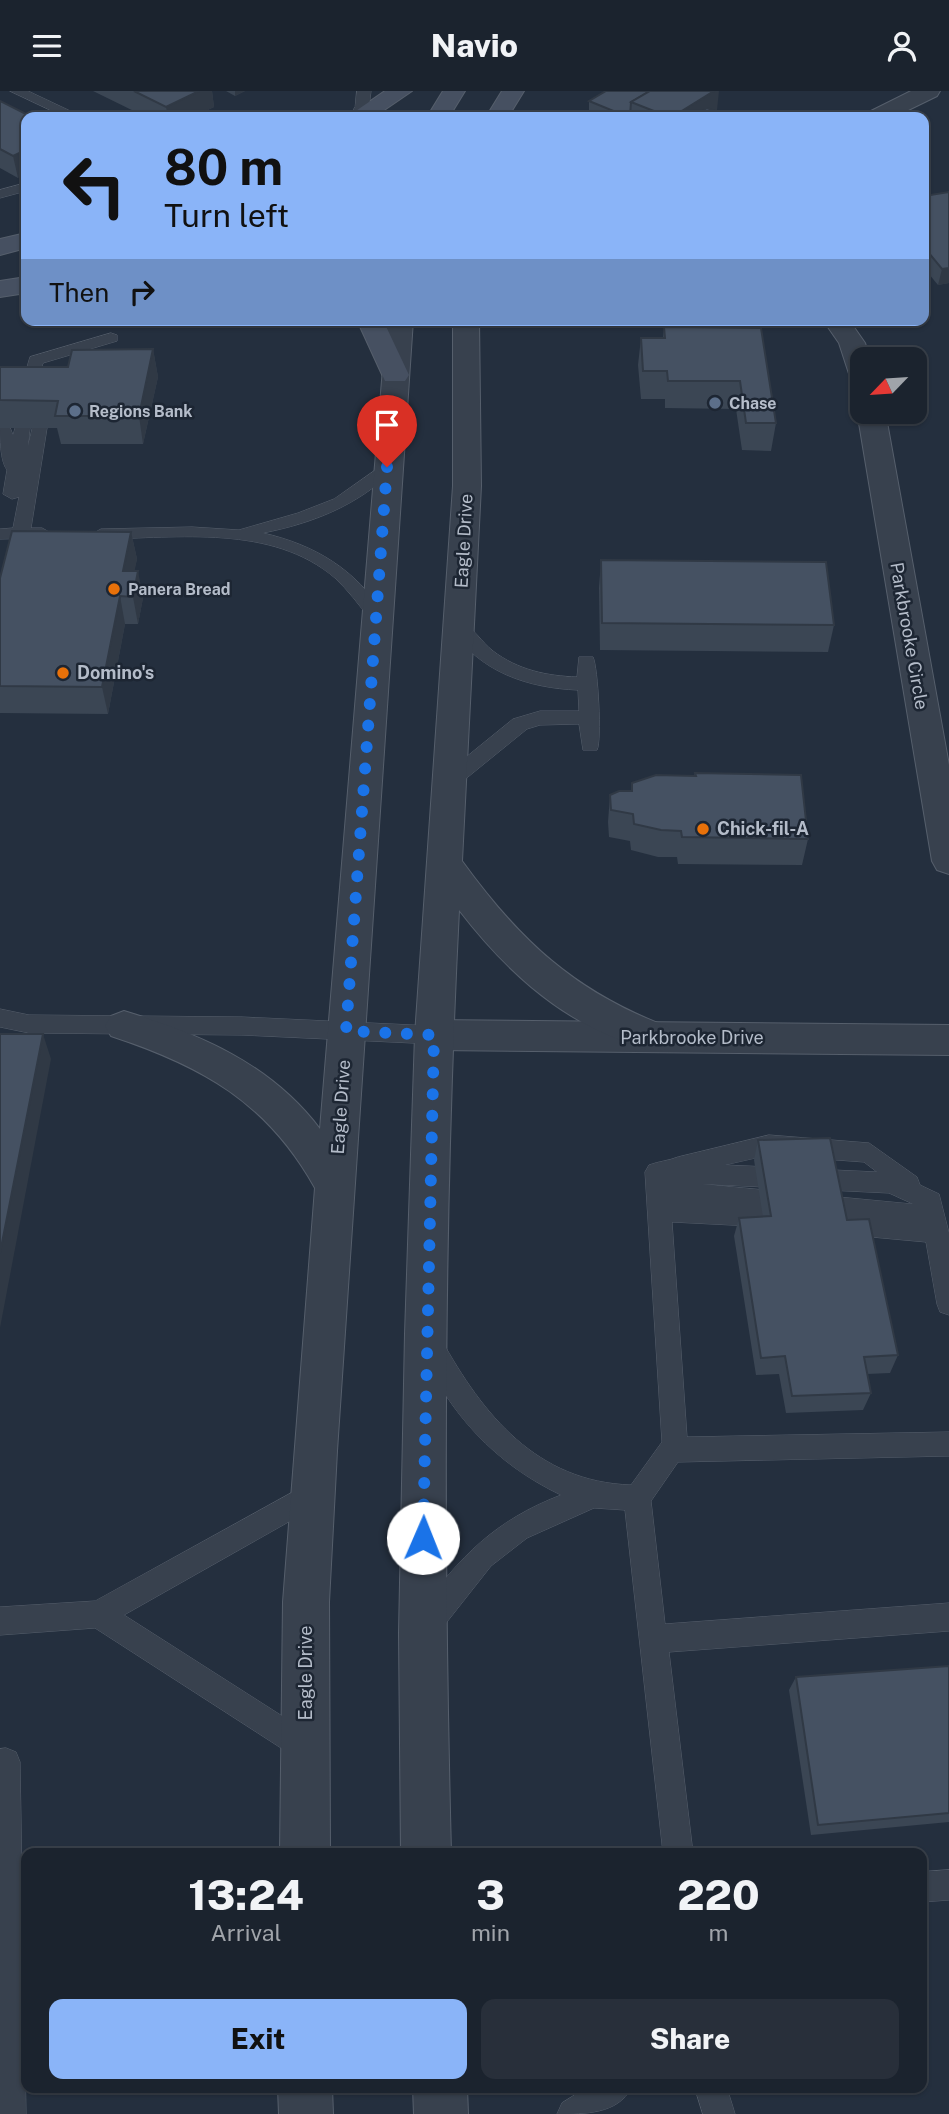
<!DOCTYPE html>
<html lang="en">
<head>
<meta charset="utf-8">
<style>
	body { margin:0; font-family:"Public Sans",sans-serif; background:#282f3a; color:#f1f3f6; height:100vh; display:flex; flex-direction:column; font-size:26px; white-space:nowrap }
	* { box-sizing:border-box; margin:0 }
	p { font-size:23px; color:#a0a4aa }
	.icon { flex:none; width:38px; height:38px; fill:none; stroke:currentColor; stroke-width:2; stroke-linecap:round; stroke-linejoin:round }
	.map { position:relative; flex:1; overflow:hidden }
	.details { position:absolute; left:21px; top:1757px; width:906px; height:245px; display:flex; flex-direction:column; background:#1b232e; border-radius:14px; box-shadow:0 2px 5px #0004,0 0 0 2px #39404a }
	.details>* { flex:none }
	.hud { position:absolute; left:21px; top:21px; width:908px; height:214px; border-radius:14px; box-shadow:0 2px 5px #0004,0 0 0 2px #39404a; background:#8ab4f8; color:#111; overflow:hidden }
	.needle { width:46px; rotate:245deg }
	.fabs { position:absolute; left:850px; top:256px; display:grid; gap:14px }
	.fabs a { display:grid; place-items:center; width:77px; height:77px; border-radius:14px; background:#1b232e; box-shadow:0 2px 5px #0004,0 0 0 2px #39404a; font-size:35px }
	.pin { position:absolute; display:grid; place-items:center; width:60px; height:60px; color:#fff; margin:-72px -30px; border-radius:50% 50% 50% 0; rotate:-45deg; box-shadow:0 0 7px #0007 }
	.pin .icon { rotate:45deg }
	.me { position:absolute; width:77px; margin:-38px; rotate:1deg; stroke-linejoin:round; filter:drop-shadow(0 0 5px #0008) }
	.turn { display:flex; align-items:center; gap:24px; height:147px; padding:0 28px; font-size:32px }
	.turn .icon { width:91px; height:91px; stroke-width:2.5 }
	.turn b { display:block; font-size:49px; line-height:60px }
	.then { display:flex; align-items:center; height:66px; padding:0 28px; background:#0003; gap:14px; font-size:26px }
	.eta { display:flex; justify-content:space-evenly; align-items:center; height:119px; text-align:center }
	.eta b { font-size:42px; font-weight:800; line-height:49px }
	.action { display:flex; gap:14px; margin-top:auto; padding:14px 28px }
	.action a { flex:1; height:80px; border-radius:14px; background:#8ab4f8; color:#111; font-size:28px; font-weight:800; line-height:80px; text-align:center }
	.action a+a { background:#282f3a; color:#f1f3f6 }
	header { display:flex; justify-content:space-between; align-items:center; height:91px; padding:0 28px; background:#1b232e; font-size:32px; font-weight:800 }
	.map>svg:first-child { display:block }
	.lines { fill:none; stroke-linecap:round; stroke-linejoin:round }
	.service-casing { stroke:#565f6c; stroke-width:1 }
	.minor-casing { stroke:#565f6c; stroke-width:2 }
	.tertiary-casing { stroke:#565f6c; stroke-width:2 }
	.secondary-casing { stroke:#565f6c; stroke-width:2 }
	.service { fill:#38414e; fill-rule:evenodd }
	.minor { fill:#38414e; fill-rule:evenodd }
	.tertiary { fill:#38414e; fill-rule:evenodd }
	.secondary { fill:#465061; fill-rule:evenodd }
	.wall { fill:#3b4654 }
	.shaded-wall { fill:#303945 }
	.building { fill:#455162; stroke:#303945; stroke-width:2 }
	.route { stroke:#1a73e8; stroke-width:12; stroke-dasharray:0 21.6 }
	.service-dot { fill:#5c6f8a; stroke:#1d2633; stroke-width:2.5 }
	.food-dot { fill:#e8710a; stroke:#1d2633; stroke-width:2.5 }
	.labels { text-anchor:middle; stroke-width:5; stroke-linejoin:round; paint-order:stroke }
	.far-poi-label { font-size:16px; font-weight:bold; fill:#b4bcc9; stroke:#1d2633; text-anchor:start }
	.street-label { font-size:18px; fill:#b4bcc9; stroke:#1d2633 }
	.poi-label { font-size:18px; font-weight:bold; fill:#b4bcc9; stroke:#1d2633; text-anchor:start }
</style>
</head>
<body>
<header><svg class="icon" aria-label="menu" viewBox="0 0 24 24"><path d="M4 6h16M4 12h16M4 18h16"/></svg>Navio<svg class="icon" aria-label="person" viewBox="0 0 24 24"><circle cx="12" cy="8" r="4"/><path d="M4 21q1-7 8-7t8 7"/></svg></header>
<div class="map">
<svg width="949" height="2023" viewBox="0 0 949 2023">
	<rect width="100%" height="100%" fill="#242f3e"/>
	<g class="lines">
		<g class="service-casing">
			<g id="service">
				<polygon points="10,0 28,0 83,26 65,26"/>
				<polygon points="357,0 371,0 369,16 363,26 349,26 355,16"/>
				<polygon points="26,92 26,100 0,107 0,99"/>
				<polygon points="111,242 117,244 117,250 43,272 33,306 27,308 19,303 30,266"/>
				<path d="M22 332 30 337 28 355 33 334 39 332 47 337 31 437H42L51 442 42 447 0 448V438L13 437 19 406 12 408 3 403 7 379C0 370 0 347 0 333L9 334 13 344 16 334Z"/>
				<path d="M387 371 395 376 393 380C356 415 313 432 263 442 315 454 355 478 385 524L376 530 370 528C359 514 348 499 335 487 272 433 178 447 101 448L92 443 101 438 192 436 239 439 298 422 334 408Z"/>
				<path d="M460 531C473 535 482 552 493 560 518 579 547 585 577 586L579 566H593C598 576 602 650 597 659H583L579 633 540 634 527 638 458 694H444L441 689 444 684 513 628 540 620H579L578 599C528 597 479 581 451 537Z"/>
				<polygon points="0,918 29,924 242,926 434,935 442,938 445,944 442,950 434,953 242,944 29,942 0,936"/>
				<path d="M769 1044 869 1052 917 1086 920 1094 939 1103 949 1142V1224L940 1221 937 1213 926 1151 839 1143 831 1140 827 1133 831 1125 801 1123 803 1127 799 1134 791 1137 672 1131 687 1346 949 1341V1365L678 1371 651 1410 665 1533 949 1512V1540L669 1561 693 1762H663L625 1419 594 1417 527 1447 491 1475 439 1541 429 1545 419 1541 415 1531 419 1521C461 1465 494 1430 561 1404 494 1372 450 1323 419 1256L423 1248 432 1245 441 1248C483 1324 537 1391 631 1394L662 1351 645 1081 649 1074C660 1070 668 1070 678 1066ZM769 1064 864 1071 877 1081 725 1074ZM702 1093 889 1102 913 1113Z"/>
				<polygon points="313,1390 322,1394 326,1403 322,1412 124,1524 315,1646 319,1656 315,1666 305,1670 295,1666 95,1537 0,1544 0,1516 95,1510"/>
				<polygon points="6,1657 16,1661 20,1671 26,2023 0,2023 0,1658"/>
				<polygon points="949,1779 949,1809 922,1811 922,1781"/>
				<path d="M586 1997H631C618 2023 585 2023 557 2023L562 2012Z"/>
				<polygon points="695,1997 727,1997 735,2023 703,2023"/>
			</g>
		</g>
		<g class="minor-casing">
			<g id="minor">
				<polygon points="911,0 940,0 937,5 894,26 866,26 869,21"/>
				<polygon points="823,229 849,229 865,252 870,268 863,268 863,297 853,295 839,252"/>
				<polygon points="863,314 863,320 885,320 949,674 949,783 937,779 932,770 857,320"/>
				<polygon points="434,929 949,934 949,964 434,959 421,955 415,944 421,933"/>
			</g>
		</g>
		<g class="tertiary-casing">
			<g id="tertiary">
				<path d="M387 229H413L337 1360 329 1511 330 1762H280L283 1511 315 1097C267 1011 202 975 111 945L105 935 111 925 124 920C200 943 271 973 320 1038Z"/>
				<path d="M453 229H479L481 395 462 770C520 850 575 901 668 936L674 947 668 958C651 963 639 956 622 950 554 924 503 876 459 819 443 1133 443 1448 451 1762H401L399 1542 405 1243 415 944 453 395Z"/>
				<polygon points="278,1997 332,1997 333,2023 279,2023"/>
				<polygon points="413,1997 467,1997 468,2023 414,2023"/>
			</g>
		</g>
		<g class="secondary-casing">
			<g id="secondary">
				<polygon points="385,0 412,0 374,26 347,26"/>
				<polygon points="443,0 465,0 449,26 427,26"/>
				<polygon points="502,0 524,0 508,26 486,26"/>
				<polygon points="26,142 26,157 0,164 0,148"/>
				<polygon points="26,186 26,202 0,206 0,190"/>
				<polygon points="357,229 383,229 409,284 405,290 385,290"/>
			</g>
		</g>
		<use href="#service" class="service"/>
		<use href="#minor" class="minor"/>
		<use href="#tertiary" class="tertiary"/>
		<use href="#secondary" class="secondary"/>
	</g>
	<g class="wall">
		<polygon points="93,0 212,0 214,16 193,26 146,26"/>
		<polygon points="226,0 245,0 235,5"/>
		<polygon points="606,0 717,19 714,20 731,26 608,26 589,19 589,10"/>
		<polygon points="0,10 32,26 18,87 0,77"/>
		<polygon points="949,101 949,192 938,194 924,177 924,105"/>
		<polygon points="664,236 761,237 776,332 771,360 742,359 736,318 665,317 665,308 641,308 638,274 641,247 663,247"/>
		<polygon points="153,258 158,286 143,353 61,353 57,337 0,337 0,276 68,276"/>
		<polygon points="131,441 137,468 134,480 143,507 138,533 125,533 108,623 0,622 0,487"/>
		<polygon points="601,469 834,534 828,561 600,559 599,497"/>
		<polygon points="695,682 808,748 802,774 678,773 677,766 658,766 631,759 630,750 609,746 608,731 610,704 631,700 632,692 694,685"/>
		<polygon points="758,1049 847,1129 898,1264 890,1282 867,1283 871,1302 863,1319 786,1322 779,1283 756,1284 734,1145 739,1127 763,1126 754,1069"/>
		<polygon points="949,1575 949,1731 811,1744 789,1599 796,1586"/>
	</g>
	<g class="shaded-wall">
		<polygon points="199,0 212,0 214,16 193,26 168,26 166,16"/>
		<polygon points="235,0 245,0 235,5"/>
		<polygon points="714,0 719,0 717,19 704,26 672,26"/>
		<polygon points="26,59 26,83 18,87 13,65"/>
		<polygon points="949,177 949,192 938,194 942,178"/>
		<polygon points="153,258 158,286 143,353 139,325"/>
		<polygon points="131,441 137,468 129,507 123,480"/>
		<polygon points="138,480 143,507 138,533 133,506"/>
		<polygon points="120,505 125,533 108,623 102,596"/>
		<polygon points="43,943 51,968 0,1237 0,1162"/>
	</g>
	<g class="building">
		<polygon points="134,0 199,0 166,16"/>
		<polygon points="606,0 650,0 631,11 630,25 628,26 589,10"/>
		<polygon points="650,0 714,0 672,26 669,26 631,11"/>
		<polygon points="0,10 32,26 26,26 26,59 13,65 0,58"/>
		<polygon points="707,17 731,26 692,26"/>
		<polygon points="949,101 949,177 942,178 924,156 924,105"/>
		<polygon points="664,236 761,237 776,332 746,332 740,290 668,290 667,280 643,280 641,247 665,247"/>
		<polygon points="153,258 139,325 55,325 58,310 0,309 0,276 68,276 72,259"/>
		<polygon points="12,440 131,441 123,480 138,480 133,506 120,505 102,596 0,595 0,487"/>
		<polygon points="601,469 826,471 834,534 602,532"/>
		<polygon points="695,682 801,684 808,748 682,746 681,740 661,739 634,733 633,723 611,719 610,704 619,700 632,700 632,692 656,684 696,685"/>
		<polygon points="0,943 43,943 0,1162"/>
		<polygon points="830,1047 847,1129 869,1128 898,1264 864,1266 871,1302 792,1305 785,1265 761,1267 739,1127 771,1125 758,1049"/>
		<polygon points="949,1575 949,1722 818,1734 796,1586"/>
	</g>
	<g class="lines">
		<polyline class="route" points="387,376 346,940 434,944 423,1447"/>
	</g>
	<g class="service-dot">
		<circle cx="715" cy="312" r="7"/>
		<circle cx="75" cy="320" r="7"/>
	</g>
	<g class="food-dot">
		<circle cx="114" cy="498" r="7"/>
		<circle cx="63" cy="582" r="7"/>
		<circle cx="703" cy="738" r="7"/>
	</g>
	<g class="labels">
		<g class="far-poi-label">
			<text x="729" y="318">Chase</text>
			<text x="89" y="326">Regions Bank</text>
			<text x="128" y="504">Panera Bread</text>
		</g>
		<g class="street-label">
			<text transform="translate(464 450) rotate(-87)" y="6">Eagle Drive</text>
			<text transform="translate(909 545) rotate(80)" y="6">Parkbrooke Circle</text>
			<text x="692" y="953">Parkbrooke Drive</text>
			<text transform="translate(341 1016) rotate(-86)" y="6">Eagle Drive</text>
			<text transform="translate(306 1582) rotate(-90)" y="6">Eagle Drive</text>
		</g>
		<g class="poi-label">
			<text x="77" y="588">Domino's</text>
			<text x="717" y="744">Chick-fil-A</text>
		</g>
	</g>
</svg>
<div class="fabs">
<a><svg class="needle" viewBox="-14 -14 28 28"><path d="M0-13l5 13h-10z" fill="#e53935"/><path d="M0 13l5-13h-10z" fill="#a0a4aa"/></svg></a>
</div>
<div class="pin" style="left:387px;top:376px;background:#d93025"><svg class="icon" aria-label="arrive" viewBox="0 0 24 24"><path d="M6 21V4h12l-3 4 3 4H6"/></svg></div>
<svg class="me" style="left:423px;top:1447px" viewBox="-20 -20 40 40"><circle r="19" fill="#fff"/><path d="M0-13L10 11 0 6-10 11z" fill="#1a73e8"/></svg>
<div class="hud">
<div class="turn"><svg class="icon" aria-label="left" viewBox="0 0 24 24"><path d="M17 20v-9H6M10 6l-5 5 5 5"/></svg><div><b>80 m</b>Turn left</div></div>
<div class="then">Then<svg class="icon" aria-label="right" viewBox="0 0 24 24"><path d="M7 20v-9h11M14 6l5 5-5 5"/></svg></div>
</div>
<section class="details">
<div class="eta">
<div><b>13:24</b><p>Arrival</p></div>
<div><b>3</b><p>min</p></div>
<div><b>220</b><p>m</p></div>
</div>
<div class="action"><a>Exit</a><a>Share</a></div>
</section>
</div>
</body>
</html>
